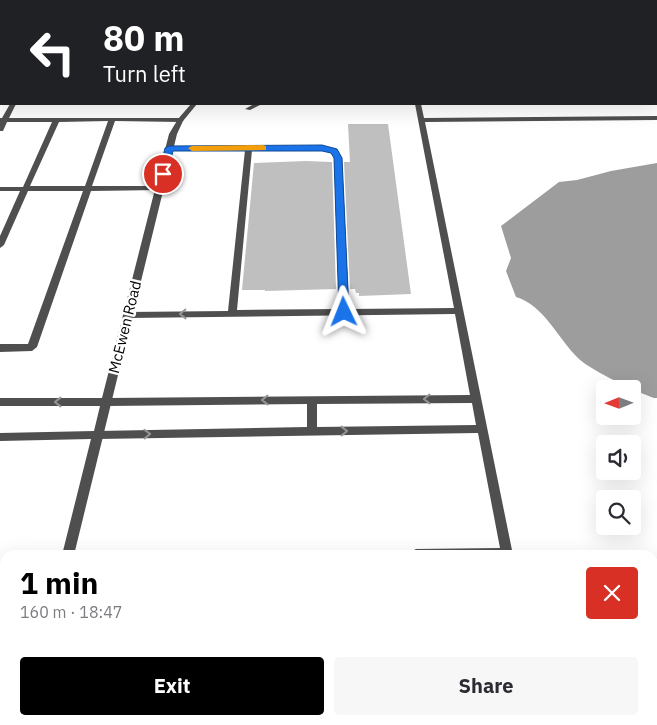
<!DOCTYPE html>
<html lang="en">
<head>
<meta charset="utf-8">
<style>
	body { margin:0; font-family:"IBM Plex Sans",sans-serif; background:#f7f7f7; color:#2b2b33; height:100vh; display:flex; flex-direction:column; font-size:19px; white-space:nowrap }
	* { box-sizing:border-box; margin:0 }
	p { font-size:16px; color:#7c7c81 }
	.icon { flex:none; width:28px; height:28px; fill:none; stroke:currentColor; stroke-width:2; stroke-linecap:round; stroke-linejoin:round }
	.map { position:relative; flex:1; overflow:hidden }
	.side { position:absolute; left:0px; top:550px; width:658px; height:175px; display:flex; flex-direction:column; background:#fff; border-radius:15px 15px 0 0; box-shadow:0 5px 20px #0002 }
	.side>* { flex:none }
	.banner { position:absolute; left:0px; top:0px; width:658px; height:105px; box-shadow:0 5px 20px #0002; background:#202124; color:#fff; overflow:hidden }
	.needle { width:32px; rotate:269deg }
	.controls { position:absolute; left:596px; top:380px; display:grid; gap:10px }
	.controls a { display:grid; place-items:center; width:45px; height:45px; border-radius:5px; background:#fff; box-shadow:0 5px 20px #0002; font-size:25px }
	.pin { position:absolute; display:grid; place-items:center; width:42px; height:42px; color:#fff; margin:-21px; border:2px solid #fff; border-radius:50%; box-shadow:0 1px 5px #0007 }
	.me { position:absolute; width:55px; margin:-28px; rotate:358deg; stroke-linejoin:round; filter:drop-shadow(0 0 4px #0008) }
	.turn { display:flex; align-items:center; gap:18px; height:105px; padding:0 20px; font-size:22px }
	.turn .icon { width:65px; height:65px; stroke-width:2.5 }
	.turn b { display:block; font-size:35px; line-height:42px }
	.round { display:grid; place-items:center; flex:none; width:52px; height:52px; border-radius:5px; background:#f7f7f7 }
	.overview { display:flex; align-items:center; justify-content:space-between; height:85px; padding:0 20px }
	h1 { font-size:30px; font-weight:800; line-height:38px; color:#000 }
	.primary-button { display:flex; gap:10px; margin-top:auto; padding:10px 20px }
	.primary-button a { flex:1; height:58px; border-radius:5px; background:#000; color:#fff; font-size:20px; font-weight:800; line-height:58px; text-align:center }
	.primary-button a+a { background:#f7f7f7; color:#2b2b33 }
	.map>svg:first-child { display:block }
	.water { fill:#9d9d9d }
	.building { fill:#bfbfbf }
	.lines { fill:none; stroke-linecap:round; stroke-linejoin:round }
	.service { fill:#4f4f4f; fill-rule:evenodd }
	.minor { fill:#4f4f4f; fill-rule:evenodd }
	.oneway { stroke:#959595 }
	.route { fill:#1a73e8; stroke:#114b97 }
	.slow { fill:#f59e0b }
	.labels { text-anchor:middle; stroke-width:5; stroke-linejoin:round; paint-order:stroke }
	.street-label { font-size:15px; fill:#000; stroke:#fff }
</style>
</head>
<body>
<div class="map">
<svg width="657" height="725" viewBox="0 0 657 725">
	<rect width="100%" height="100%" fill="#fff"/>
	<path class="water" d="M657 163V398H654C637 392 592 371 579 359 558 339 544 305 516 297L506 271 511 258 501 226 559 182 577 180 611 171Z"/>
	<g class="building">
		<polygon points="348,124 388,124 411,294 359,296 359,293 356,293 355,289 350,289 344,162 350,162"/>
		<polygon points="306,161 332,162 336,289 265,291 265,290 242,290 254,163"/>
	</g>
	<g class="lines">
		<g class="service">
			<rect x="380" y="0" width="6" height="1"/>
			<rect x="0" y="17" width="1" height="4"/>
			<rect x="656" y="75" width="1" height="4"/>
			<rect x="0" y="87" width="1" height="4"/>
			<path d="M10 104H16L9 118H180L184 120 180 122 115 121 92 186H160L164 188 160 190 91 191 37 347 32 351 0 352V344H28L83 191H28L4 245 0 248V236L20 191H0V187H23L52 122H7L3 131H0V118H2ZM108 121 85 186H30L59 122Z"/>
			<polygon points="254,104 262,104 250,110 245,109"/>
			<path d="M415 104H421L424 118 657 116V120L425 122 513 555H410L412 551 416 549 500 548 478 433 98 439 94 438 93 435 94 432 98 431 307 427V404L107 406 103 405 102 402 103 399 107 398 470 395 455 314 128 318 123 315 128 312 228 311 245 150 166 151V147H169L322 146 337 149 342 158 349 309 454 308ZM252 150H322L331 153 334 158 339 309 237 310ZM472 403 476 425 317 427V404Z"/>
			<rect x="186" y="720" width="14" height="5"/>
			<rect x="383" y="720" width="14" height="5"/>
			<polygon points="532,720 546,720 547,725 533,725"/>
		</g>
		<g class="minor">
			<polygon points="478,0 484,0 485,1 479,1"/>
			<polygon points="499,0 506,0 507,1 500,1"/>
			<rect x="656" y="42" width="1" height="5"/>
			<polygon points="191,104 197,104 183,121 177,134 74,555 62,555 91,439 0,441 0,433 94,431 100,406 0,406 0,398 102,398 169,134 178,119"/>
			<polygon points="20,720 34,720 33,725 19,725"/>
		</g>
	</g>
	<defs><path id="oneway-chevron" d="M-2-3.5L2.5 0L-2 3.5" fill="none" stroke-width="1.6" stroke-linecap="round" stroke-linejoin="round" transform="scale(1.25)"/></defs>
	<g class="oneway">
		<use href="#oneway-chevron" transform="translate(183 314) rotate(179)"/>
		<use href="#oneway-chevron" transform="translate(427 399) rotate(180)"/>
		<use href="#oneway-chevron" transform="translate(265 400) rotate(180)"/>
		<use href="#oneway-chevron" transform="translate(58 402) rotate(180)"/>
		<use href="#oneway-chevron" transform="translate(344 431) rotate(-1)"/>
		<use href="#oneway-chevron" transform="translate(147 434) rotate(-2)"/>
	</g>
	<polygon class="route" points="322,145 337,149 342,158 349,312 344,316 339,312 334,158 331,153 322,151 173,151 167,174 163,177 159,174 165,148 169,146"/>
	<polygon class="slow" points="263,145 266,146 266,150 192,151 188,148 192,146"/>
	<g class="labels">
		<g class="street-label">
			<text transform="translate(125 327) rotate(-76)" y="5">McEwen Road</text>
		</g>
	</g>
</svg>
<div class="controls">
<a><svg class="needle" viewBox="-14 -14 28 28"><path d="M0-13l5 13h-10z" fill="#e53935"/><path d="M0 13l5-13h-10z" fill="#7c7c81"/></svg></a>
<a><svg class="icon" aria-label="sound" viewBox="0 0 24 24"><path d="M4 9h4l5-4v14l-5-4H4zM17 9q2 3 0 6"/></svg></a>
<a><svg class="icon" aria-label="search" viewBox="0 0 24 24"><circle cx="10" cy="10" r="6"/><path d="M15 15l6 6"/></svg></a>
</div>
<div class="pin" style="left:163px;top:174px;background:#d93025"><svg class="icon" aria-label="arrive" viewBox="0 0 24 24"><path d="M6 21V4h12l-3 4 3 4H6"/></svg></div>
<svg class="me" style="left:344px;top:312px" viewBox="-20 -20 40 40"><path d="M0-17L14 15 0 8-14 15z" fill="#1a73e8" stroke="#fff" stroke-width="4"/></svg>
<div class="banner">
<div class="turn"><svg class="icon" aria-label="left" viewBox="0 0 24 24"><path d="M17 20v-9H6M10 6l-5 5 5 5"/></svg><div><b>80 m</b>Turn left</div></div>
</div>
<section class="side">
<div class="overview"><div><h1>1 min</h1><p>160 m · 18:47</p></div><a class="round" style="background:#d93025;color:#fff"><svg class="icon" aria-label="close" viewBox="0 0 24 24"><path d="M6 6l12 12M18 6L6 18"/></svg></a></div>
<div class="primary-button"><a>Exit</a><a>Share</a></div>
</section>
</div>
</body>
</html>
